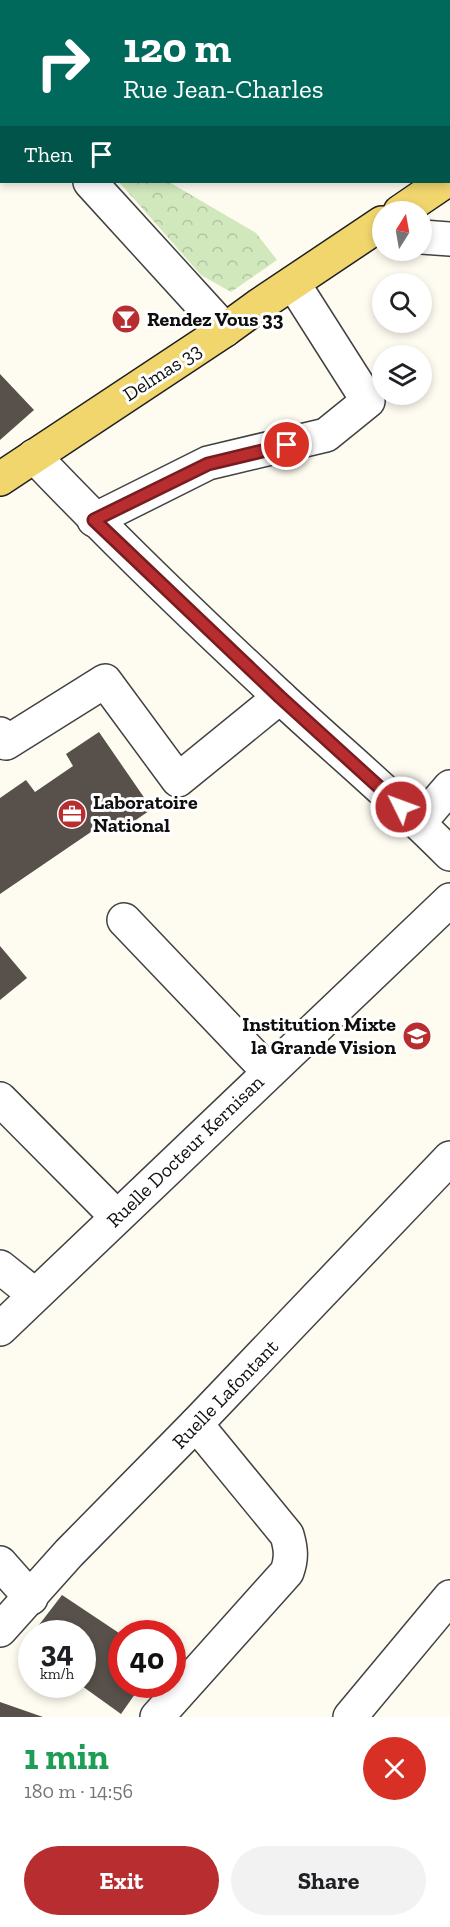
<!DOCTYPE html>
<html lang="en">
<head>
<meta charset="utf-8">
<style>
	body { margin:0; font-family:"Zilla Slab",serif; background:#f2f2f2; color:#202124; height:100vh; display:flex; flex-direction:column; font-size:22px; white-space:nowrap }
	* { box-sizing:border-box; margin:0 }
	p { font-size:20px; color:#757577 }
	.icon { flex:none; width:33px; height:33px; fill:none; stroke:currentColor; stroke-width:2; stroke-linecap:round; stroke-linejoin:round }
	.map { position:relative; height:1717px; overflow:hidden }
	.panel { display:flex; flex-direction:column; background:#fff; flex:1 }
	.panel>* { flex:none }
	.hud { position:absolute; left:0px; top:0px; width:450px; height:183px; box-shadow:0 3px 9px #0003; background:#00695c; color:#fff; overflow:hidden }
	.needle { width:39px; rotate:11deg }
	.controls { position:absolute; left:372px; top:201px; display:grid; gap:12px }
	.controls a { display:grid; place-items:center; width:60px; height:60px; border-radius:50%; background:#fff; box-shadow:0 3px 9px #0003; font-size:30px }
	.speed { position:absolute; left:18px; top:1620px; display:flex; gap:12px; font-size:30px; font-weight:700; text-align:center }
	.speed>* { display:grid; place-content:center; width:78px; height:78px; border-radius:50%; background:#fff; box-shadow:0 3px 9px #0003; line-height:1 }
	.speed small { font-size:15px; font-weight:400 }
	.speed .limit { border:9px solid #d22; background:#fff; color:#111 }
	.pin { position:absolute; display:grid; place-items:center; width:51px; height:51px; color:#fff; margin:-26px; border:3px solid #fff; border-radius:50%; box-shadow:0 2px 6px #0007 }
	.me { position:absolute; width:66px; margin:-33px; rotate:312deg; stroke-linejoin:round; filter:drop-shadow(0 0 4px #0008) }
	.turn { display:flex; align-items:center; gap:21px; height:126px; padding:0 24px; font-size:27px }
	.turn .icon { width:78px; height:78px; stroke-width:2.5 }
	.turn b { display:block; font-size:42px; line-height:51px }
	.then { display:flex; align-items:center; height:57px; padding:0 24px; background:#0003; gap:12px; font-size:22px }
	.round { display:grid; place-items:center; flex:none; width:63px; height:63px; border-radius:32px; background:#f2f2f2 }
	.head { display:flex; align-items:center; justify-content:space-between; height:102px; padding:0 24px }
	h1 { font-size:36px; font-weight:700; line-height:45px; color:#1e9e55 }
	.button { display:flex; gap:12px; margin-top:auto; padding:12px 24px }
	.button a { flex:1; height:69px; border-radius:36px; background:#b82d2f; color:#fff; font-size:24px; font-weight:700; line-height:69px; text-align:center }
	.button a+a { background:#f2f2f2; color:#202124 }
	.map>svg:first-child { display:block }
	.park { fill:url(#park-crowns) }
	.building { fill:#57504b }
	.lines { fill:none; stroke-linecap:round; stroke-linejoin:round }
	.minor-casing { stroke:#424242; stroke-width:36 }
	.major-casing { stroke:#202020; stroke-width:36 }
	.minor { stroke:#fff; stroke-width:33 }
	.major { stroke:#f1d66e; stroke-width:33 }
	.route-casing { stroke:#781d1f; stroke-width:15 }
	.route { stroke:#b82d2f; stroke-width:10 }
	.labels { text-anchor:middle; stroke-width:6; stroke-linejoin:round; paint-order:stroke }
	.poi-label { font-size:20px; font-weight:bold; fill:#0f0f0f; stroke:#fff; text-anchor:start }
	.street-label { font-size:20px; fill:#0f0f0f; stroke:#fff }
</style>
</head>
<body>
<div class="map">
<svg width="450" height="1717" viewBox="0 0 450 1717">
	<defs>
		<pattern id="park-crowns" width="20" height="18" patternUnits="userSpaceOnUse" patternTransform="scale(1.5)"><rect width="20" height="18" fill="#d1e7bc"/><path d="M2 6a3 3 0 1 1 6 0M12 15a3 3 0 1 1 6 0" fill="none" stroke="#b2c5a0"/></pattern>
	</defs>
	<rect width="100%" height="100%" fill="#fefcf1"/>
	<polygon class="park" points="119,182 169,182 256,233 277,260 231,292 201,275"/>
	<g class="building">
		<polygon points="0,374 34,410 0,440"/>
		<polygon points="99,732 152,809 118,832 110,819 0,894 0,798 26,780 35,792 73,766 66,754"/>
		<polygon points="0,946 27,978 0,1000"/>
		<polygon points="62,1595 122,1635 122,1684 142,1684 121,1714 82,1686 82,1634 32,1634"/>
		<polygon points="32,1634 32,1648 25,1643"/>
		<polygon points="0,1702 43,1717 0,1717"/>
	</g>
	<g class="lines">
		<g class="minor-casing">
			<g id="minor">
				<polyline points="149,0 150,2"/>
				<polyline points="308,0 309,2"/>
				<polyline points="202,2 205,0"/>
				<polyline points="448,128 450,130"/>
				<polyline points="0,140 2,139"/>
				<polyline points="90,182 225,330"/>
				<polyline points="422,237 450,239"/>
				<path d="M34 456C113 539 196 619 280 697 337 750 396 799 450 854"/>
				<polyline points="94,520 208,463 326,435 368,401 293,283"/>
				<polyline points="0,734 6,743 105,681 178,780 280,697"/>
				<polyline points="419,823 450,787"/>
				<polyline points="124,920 269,1072"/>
				<polyline points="0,1099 117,1217"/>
				<polyline points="0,1267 35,1295"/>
				<polyline points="0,1329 450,900"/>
				<polyline points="0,1563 31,1598"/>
				<polyline points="0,1630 69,1553 196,1424 450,1158"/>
				<path d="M157 1717 287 1572C292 1558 291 1549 287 1535L196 1424"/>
				<polyline points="350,1717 450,1597"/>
			</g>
		</g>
		<g class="major-casing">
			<g id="major">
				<polyline points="400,212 444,182"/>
				<polyline points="0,479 225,330 258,306 382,223"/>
			</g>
		</g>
		<use href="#minor" class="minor"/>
		<use href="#major" class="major"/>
	</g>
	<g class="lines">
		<g class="route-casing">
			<polyline id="route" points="287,445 208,464 94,520 280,697 401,807"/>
		</g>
		<use href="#route" class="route"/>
	</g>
	<defs>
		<g id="bar-disc" transform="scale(1.5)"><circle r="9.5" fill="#b82d2f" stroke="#fff"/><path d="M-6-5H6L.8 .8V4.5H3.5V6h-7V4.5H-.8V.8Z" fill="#fff"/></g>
		<g id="office-disc" transform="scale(1.5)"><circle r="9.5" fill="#b82d2f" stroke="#fff"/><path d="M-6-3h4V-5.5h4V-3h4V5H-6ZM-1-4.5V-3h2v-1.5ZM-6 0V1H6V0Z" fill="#fff"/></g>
		<g id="school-disc" transform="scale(1.5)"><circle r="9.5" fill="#b82d2f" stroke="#fff"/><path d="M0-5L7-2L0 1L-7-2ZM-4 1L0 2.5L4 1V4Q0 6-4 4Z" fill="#fff"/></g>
	</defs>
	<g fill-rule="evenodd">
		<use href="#bar-disc" x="126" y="319"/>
		<use href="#office-disc" x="72" y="814"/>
		<use href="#school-disc" x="417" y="1036"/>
	</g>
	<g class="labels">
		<g class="poi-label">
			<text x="147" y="326">Rendez Vous 33</text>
			<text x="93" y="809">Laboratoire<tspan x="93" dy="23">National</tspan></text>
			<text x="396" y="1031" text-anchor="end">Institution Mixte<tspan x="396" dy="23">la Grande Vision</tspan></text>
		</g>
		<g class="street-label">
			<text transform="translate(162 372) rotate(-33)" y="7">Delmas 33</text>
			<text transform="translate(185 1151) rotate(-44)" y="7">Ruelle Docteur Kernisan</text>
			<text transform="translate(225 1394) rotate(-46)" y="7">Ruelle Lafontant</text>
		</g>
	</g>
</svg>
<div class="controls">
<a><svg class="needle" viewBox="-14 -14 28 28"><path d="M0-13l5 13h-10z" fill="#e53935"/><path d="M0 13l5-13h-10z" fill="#757577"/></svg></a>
<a><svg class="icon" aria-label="search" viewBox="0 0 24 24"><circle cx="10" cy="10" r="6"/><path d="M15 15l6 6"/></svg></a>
<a><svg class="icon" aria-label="layers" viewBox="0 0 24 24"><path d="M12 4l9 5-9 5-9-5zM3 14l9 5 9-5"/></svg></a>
</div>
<div class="speed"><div>34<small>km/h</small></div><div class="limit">40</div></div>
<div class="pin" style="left:287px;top:445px;background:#d93025"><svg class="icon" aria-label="arrive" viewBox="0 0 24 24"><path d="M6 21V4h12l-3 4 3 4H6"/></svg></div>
<svg class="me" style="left:401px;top:807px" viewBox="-20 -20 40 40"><circle r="17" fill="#b82d2f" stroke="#fff" stroke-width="3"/><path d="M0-11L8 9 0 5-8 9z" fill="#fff"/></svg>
<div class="hud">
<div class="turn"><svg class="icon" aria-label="right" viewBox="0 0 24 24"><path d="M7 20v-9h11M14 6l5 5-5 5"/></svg><div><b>120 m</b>Rue Jean-Charles</div></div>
<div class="then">Then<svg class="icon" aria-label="arrive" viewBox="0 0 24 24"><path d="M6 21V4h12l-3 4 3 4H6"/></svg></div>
</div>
</div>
<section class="panel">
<div class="head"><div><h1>1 min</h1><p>180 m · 14:56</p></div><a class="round" style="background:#d93025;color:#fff"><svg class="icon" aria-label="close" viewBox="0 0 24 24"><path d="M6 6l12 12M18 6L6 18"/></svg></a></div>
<div class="button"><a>Exit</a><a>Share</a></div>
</section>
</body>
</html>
